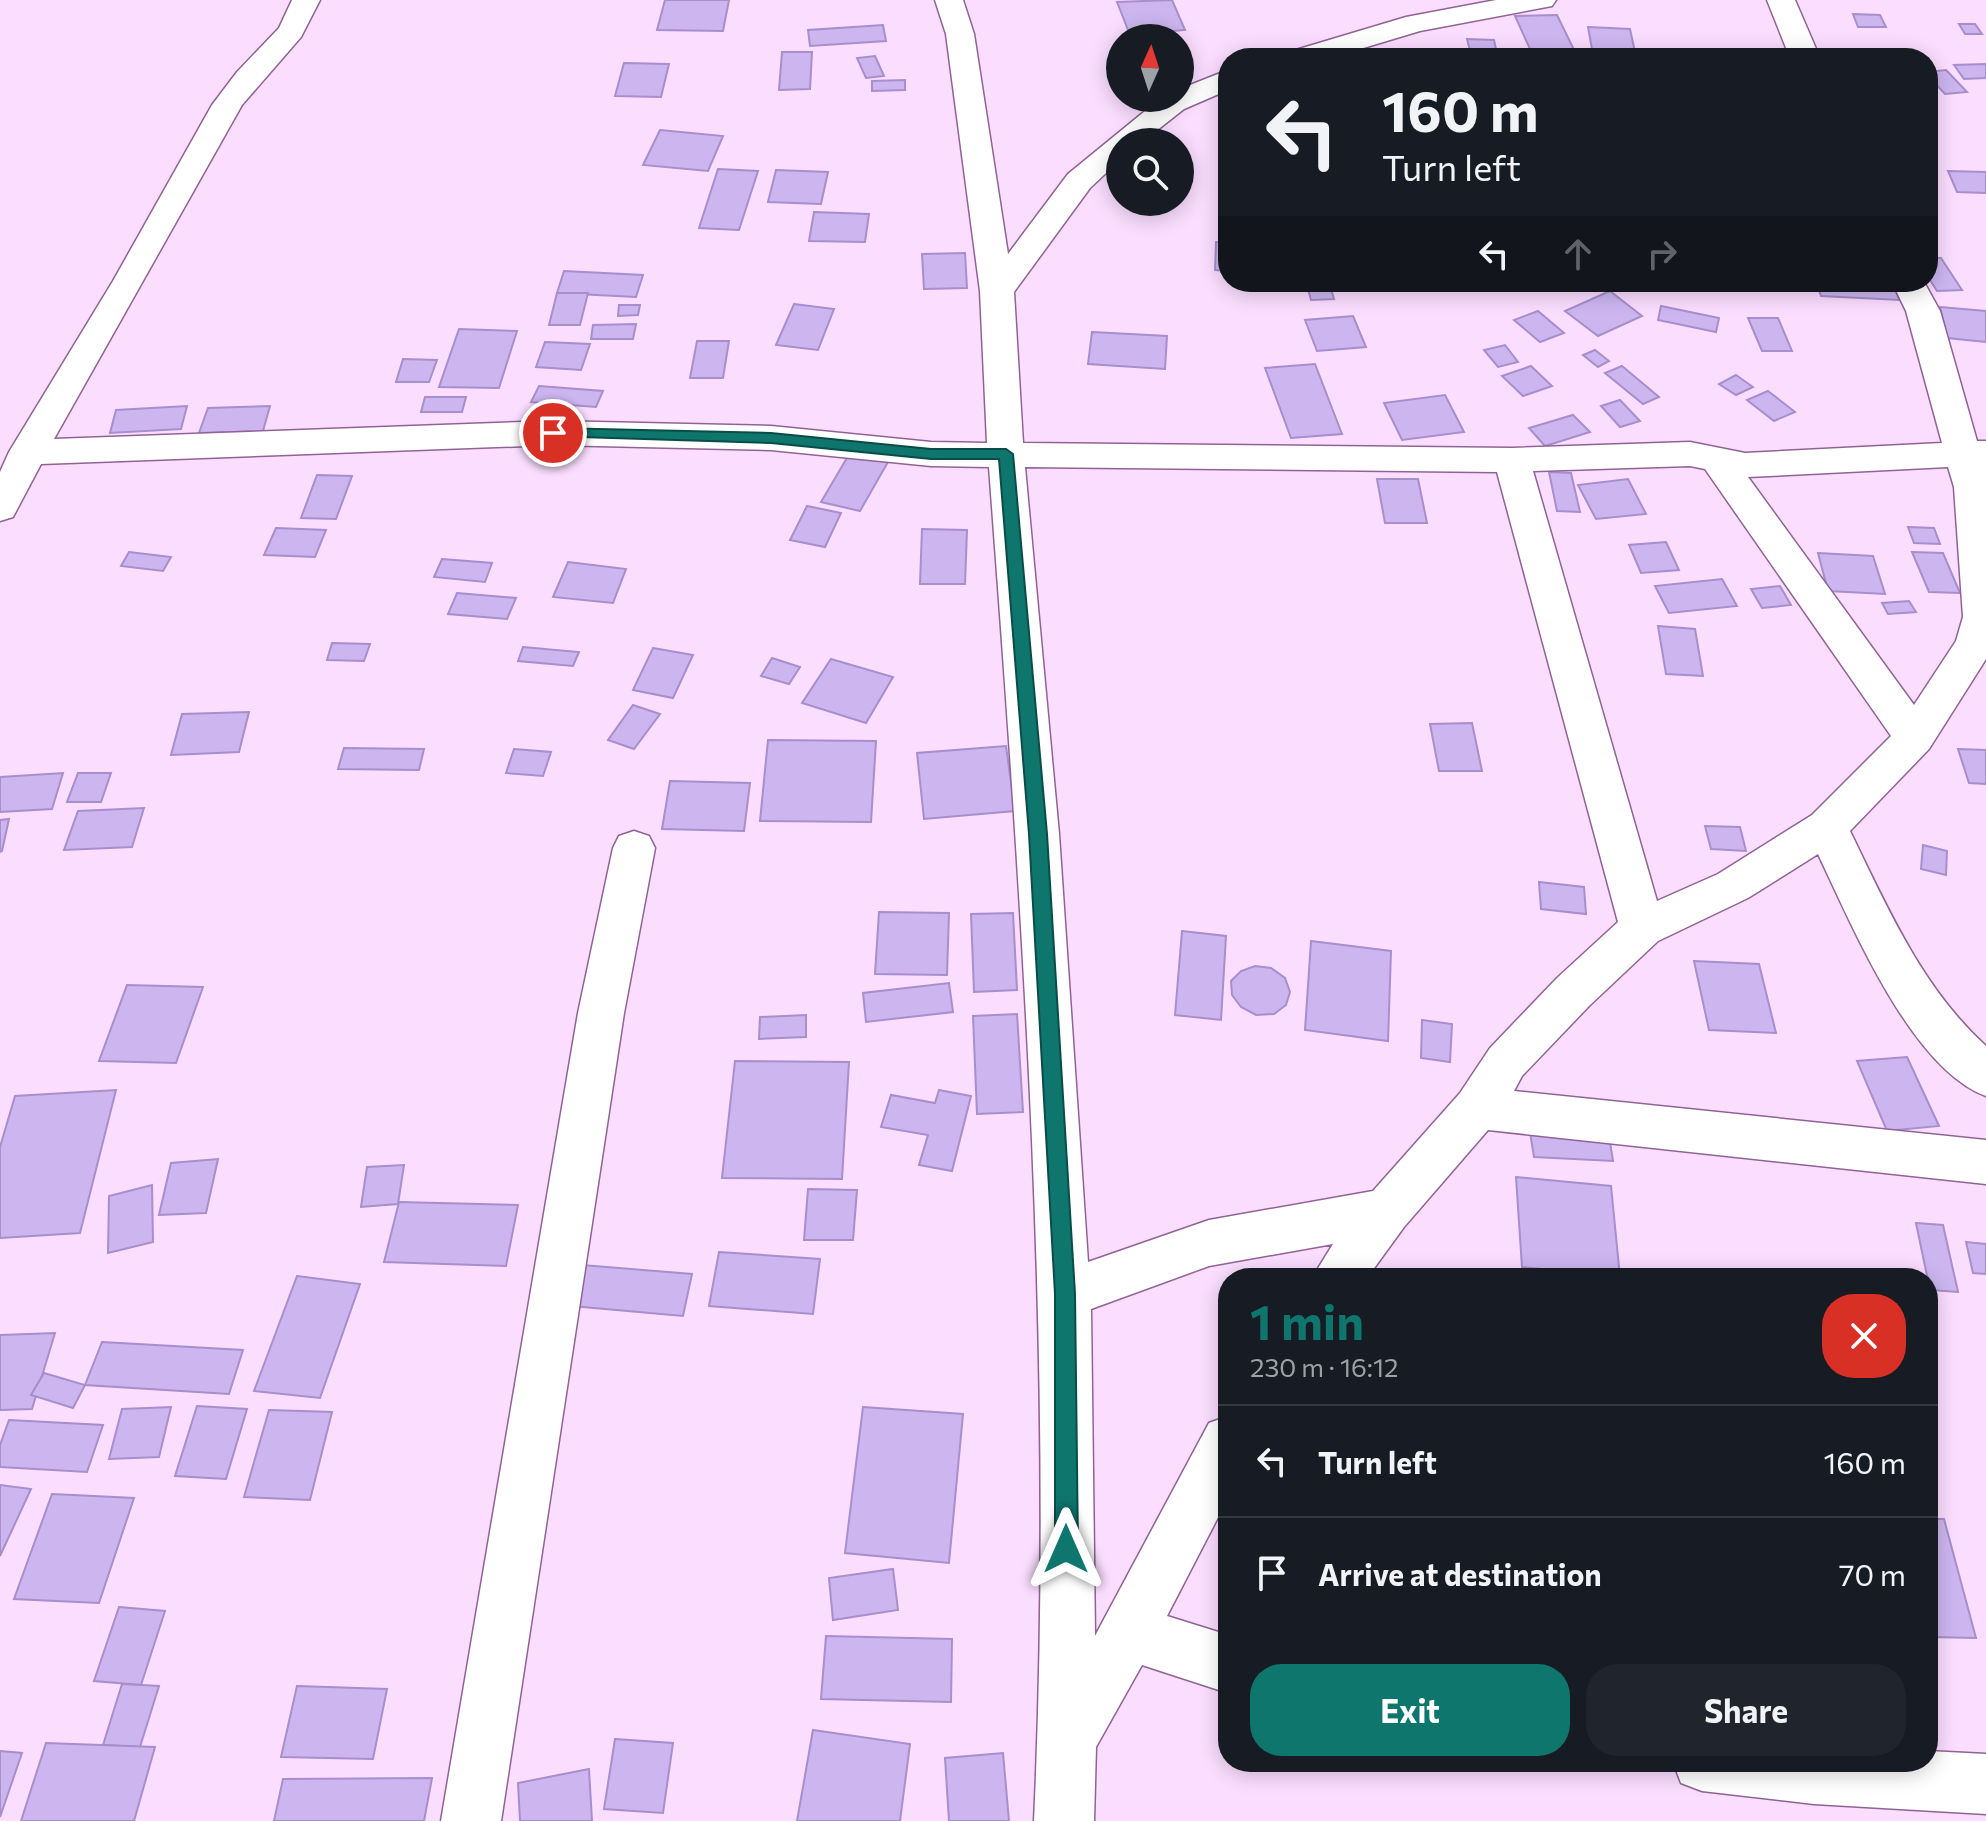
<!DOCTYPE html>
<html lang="en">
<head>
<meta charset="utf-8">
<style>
	body { margin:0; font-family:Commissioner,sans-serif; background:#20242c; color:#f1f3f6; height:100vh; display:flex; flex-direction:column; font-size:30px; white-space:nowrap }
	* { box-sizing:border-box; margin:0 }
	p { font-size:26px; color:#9ea1a6 }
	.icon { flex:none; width:44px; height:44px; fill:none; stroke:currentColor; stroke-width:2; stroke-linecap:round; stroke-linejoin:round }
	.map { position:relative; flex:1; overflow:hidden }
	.sheet { position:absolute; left:1218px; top:1268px; width:720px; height:504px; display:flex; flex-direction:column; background:#171b24; border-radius:32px; box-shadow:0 4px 20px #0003 }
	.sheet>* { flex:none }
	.banner { position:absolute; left:1218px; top:48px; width:720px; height:244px; border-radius:32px; box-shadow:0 4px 20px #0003; background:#171b24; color:#f1f3f6; overflow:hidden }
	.needle { width:52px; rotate:3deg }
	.controls { position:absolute; left:1106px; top:24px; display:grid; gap:16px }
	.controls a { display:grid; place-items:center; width:88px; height:88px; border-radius:50%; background:#171b24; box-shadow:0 4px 20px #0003; font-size:40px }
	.pin { position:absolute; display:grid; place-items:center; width:68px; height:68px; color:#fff; margin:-34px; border:4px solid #fff; border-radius:50%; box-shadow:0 2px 8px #0007 }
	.me { position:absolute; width:88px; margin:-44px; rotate:0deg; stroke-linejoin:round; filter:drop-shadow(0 0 6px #0008) }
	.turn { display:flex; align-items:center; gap:28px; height:168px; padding:0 32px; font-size:36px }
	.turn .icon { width:104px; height:104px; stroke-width:2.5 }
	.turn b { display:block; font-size:56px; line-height:68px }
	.lanes { display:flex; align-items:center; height:76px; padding:0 32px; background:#0003; justify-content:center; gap:40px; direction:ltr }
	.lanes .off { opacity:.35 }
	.round { display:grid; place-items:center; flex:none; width:84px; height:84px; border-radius:32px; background:#20242c }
	.headline { display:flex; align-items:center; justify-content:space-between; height:136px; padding:0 32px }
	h1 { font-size:48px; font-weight:700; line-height:60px; color:#0f766e }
	.cta { display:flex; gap:16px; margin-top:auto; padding:16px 32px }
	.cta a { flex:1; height:92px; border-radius:32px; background:#0f766e; color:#fff; font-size:32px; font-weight:700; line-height:92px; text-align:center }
	.cta a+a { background:#20242c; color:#f1f3f6 }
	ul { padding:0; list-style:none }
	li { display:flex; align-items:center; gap:24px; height:112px; padding:0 32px; border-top:2px solid #363941 }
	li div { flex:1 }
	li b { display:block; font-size:30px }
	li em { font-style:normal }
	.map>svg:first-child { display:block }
	.building { fill:#cdb6f0; stroke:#a78ecc; stroke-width:2 }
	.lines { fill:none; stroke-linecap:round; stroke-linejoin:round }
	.minor-casing { stroke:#906396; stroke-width:3 }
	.minor { fill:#fff; fill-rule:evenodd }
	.route { fill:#0f766e; stroke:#0a4d48; stroke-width:2 }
</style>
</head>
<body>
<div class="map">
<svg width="1986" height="1821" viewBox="0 0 1986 1821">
	<rect width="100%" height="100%" fill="#fbddff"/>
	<g class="building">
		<polygon points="665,0 729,0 723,31 657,30"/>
		<polygon points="1172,0 1185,30 1130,35 1117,2"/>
		<polygon points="1853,14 1880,15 1886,27 1858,27"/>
		<polygon points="1557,15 1578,58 1534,58 1515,16"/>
		<polygon points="1959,24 1975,24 1982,34 1965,34"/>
		<polygon points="883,25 886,41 810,46 808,30"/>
		<polygon points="1588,27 1630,29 1635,52 1592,49"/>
		<polygon points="1467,39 1494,40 1498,58 1472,58"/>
		<polygon points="782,52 812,52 810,89 779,90"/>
		<polygon points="875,56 884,76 866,78 857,58"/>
		<polygon points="624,63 669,64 661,97 615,96"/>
		<polygon points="1986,64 1986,78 1964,79 1954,65"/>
		<polygon points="1946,70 1967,92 1945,94 1928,76 1928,72"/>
		<polygon points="905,80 905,90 872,91 872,81"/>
		<polygon points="660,130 723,136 708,171 643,165"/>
		<polygon points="718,169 758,171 739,230 699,228"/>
		<polygon points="776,170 828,172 821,204 768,202"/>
		<polygon points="1948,171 1986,172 1986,193 1957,192"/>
		<polygon points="814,212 869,214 865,242 809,241"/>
		<polygon points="1216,242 1228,243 1228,271 1215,270"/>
		<polygon points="965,253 967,288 924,289 922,254"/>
		<polygon points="1928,258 1941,258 1962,290 1937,291 1928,277"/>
		<polygon points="564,271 643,275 636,297 557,293"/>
		<polygon points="1306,282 1329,282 1334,299 1311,300"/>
		<polygon points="1816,282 1893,282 1899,300 1821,296"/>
		<polygon points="1610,291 1642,316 1598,336 1565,311"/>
		<polygon points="557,293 588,293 580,325 549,325"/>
		<polygon points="794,304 834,309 818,350 776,345"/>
		<polygon points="619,305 640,305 638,315 618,316"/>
		<polygon points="1661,306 1719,318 1716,332 1658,320"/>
		<polygon points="1940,307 1986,311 1986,342 1947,338"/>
		<polygon points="1538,311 1564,333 1540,342 1514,320"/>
		<polygon points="1353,316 1366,347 1317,351 1305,320"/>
		<polygon points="1748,318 1778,318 1792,351 1762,351"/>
		<polygon points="636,324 633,339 591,339 593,325"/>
		<polygon points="459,329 517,331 499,388 439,387"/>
		<polygon points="1092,332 1167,336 1165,369 1088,364"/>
		<polygon points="697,341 729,341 723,378 690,378"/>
		<polygon points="545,342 590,344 581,370 536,367"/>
		<polygon points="1505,345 1518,362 1498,367 1484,350"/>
		<polygon points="1595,350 1609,361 1598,367 1583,355"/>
		<polygon points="403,359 437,360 429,382 396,382"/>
		<polygon points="1315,364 1342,434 1291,438 1265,368"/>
		<polygon points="1531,366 1552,386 1523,396 1502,376"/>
		<polygon points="1622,366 1659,397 1643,404 1605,373"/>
		<polygon points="1736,375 1753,387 1736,395 1719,384"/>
		<polygon points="539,386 603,391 596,407 531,402"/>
		<polygon points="1768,391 1795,412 1774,421 1747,400"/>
		<polygon points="1445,395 1464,432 1402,440 1384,403"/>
		<polygon points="425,397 466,397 462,412 421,412"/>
		<polygon points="1620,400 1640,421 1620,427 1601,406"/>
		<polygon points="187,406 181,429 110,433 116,410"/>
		<polygon points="270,406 263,431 199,433 208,408"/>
		<polygon points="1573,415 1590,432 1545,446 1529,428"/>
		<polygon points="854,446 892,455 860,511 821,502"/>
		<polygon points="1549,472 1571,473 1580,512 1557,511"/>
		<polygon points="317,475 352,476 336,519 301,518"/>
		<polygon points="1377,479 1418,479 1427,523 1385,523"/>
		<polygon points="1628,479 1646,514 1596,519 1578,485"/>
		<polygon points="807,506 841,513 825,547 790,540"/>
		<polygon points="1908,527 1934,528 1940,544 1914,543"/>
		<polygon points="276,528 326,530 315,557 264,555"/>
		<polygon points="922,529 967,530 965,584 920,584"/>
		<polygon points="1666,542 1679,570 1641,573 1629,545"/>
		<polygon points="129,552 171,557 163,571 121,566"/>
		<polygon points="1912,552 1943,553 1960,593 1929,592"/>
		<polygon points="1818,553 1873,556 1885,594 1828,591"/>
		<polygon points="442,559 492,563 485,582 434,577"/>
		<polygon points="568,562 626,569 613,603 553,597"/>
		<polygon points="1722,579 1737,606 1669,613 1655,586"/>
		<polygon points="1780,586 1791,605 1762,608 1751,589"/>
		<polygon points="457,593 516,598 507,619 448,614"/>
		<polygon points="1909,601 1916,612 1888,614 1882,603"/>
		<polygon points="1658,626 1695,629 1703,676 1666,674"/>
		<polygon points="332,643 370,644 364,661 327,660"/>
		<polygon points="523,647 579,652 573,666 518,661"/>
		<polygon points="653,648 693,655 673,698 633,690"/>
		<polygon points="772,658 800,667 789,684 761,676"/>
		<polygon points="831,659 893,677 866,723 802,703"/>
		<polygon points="633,705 660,714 634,749 608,740"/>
		<polygon points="249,712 239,752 171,755 182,714"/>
		<polygon points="1472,723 1482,771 1439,771 1430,724"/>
		<polygon points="768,740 876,741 871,822 760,821"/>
		<polygon points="1006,746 1015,811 924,819 917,753"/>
		<polygon points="344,748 424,749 419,770 338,769"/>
		<polygon points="514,749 551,752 543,776 506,773"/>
		<polygon points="1958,749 1986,750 1986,784 1969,783"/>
		<polygon points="63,773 52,809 0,812 0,777"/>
		<polygon points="78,773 111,773 101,802 67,802"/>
		<polygon points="670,781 750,783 744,831 662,829"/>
		<polygon points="144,808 132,847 64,850 78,811"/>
		<polygon points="9,819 2,851 0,852 0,820"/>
		<polygon points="1705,826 1740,827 1746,851 1711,849"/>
		<polygon points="1923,845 1947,851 1946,875 1921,869"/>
		<polygon points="1539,882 1584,887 1586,914 1541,909"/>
		<polygon points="879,912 949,913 947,975 875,974"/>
		<polygon points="1013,913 1017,990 974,992 971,914"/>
		<polygon points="1182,931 1226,936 1221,1020 1175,1015"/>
		<polygon points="1311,941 1391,951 1388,1041 1305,1030"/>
		<polygon points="1694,961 1759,964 1776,1033 1709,1030"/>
		<polygon points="1255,966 1271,968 1285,978 1290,992 1286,1005 1274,1014 1256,1015 1241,1007 1232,995 1231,981 1241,971"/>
		<polygon points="949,983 953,1012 866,1022 863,993"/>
		<polygon points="127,985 203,987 176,1063 99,1061"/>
		<polygon points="1017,1014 1023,1112 977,1114 973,1016"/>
		<polygon points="806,1015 806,1037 759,1039 760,1017"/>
		<polygon points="1422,1020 1452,1024 1450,1062 1421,1058"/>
		<polygon points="1907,1057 1939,1126 1887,1131 1857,1061"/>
		<polygon points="735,1061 849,1062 842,1179 722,1178"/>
		<polygon points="116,1090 80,1233 0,1238 0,1147 15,1096"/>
		<polygon points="939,1090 971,1096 952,1171 919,1165 928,1135 881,1127 891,1095 935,1103"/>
		<polygon points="1529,1126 1608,1129 1613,1161 1534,1157"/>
		<polygon points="218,1159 206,1213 159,1215 171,1163"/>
		<polygon points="404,1165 398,1204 361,1207 367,1167"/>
		<polygon points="1516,1177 1611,1186 1620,1277 1522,1267"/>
		<polygon points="152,1185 153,1242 108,1253 109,1196"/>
		<polygon points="808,1189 857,1190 853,1240 804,1240"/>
		<polygon points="399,1202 518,1205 506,1266 384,1262"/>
		<polygon points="1916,1223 1943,1225 1958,1292 1930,1290"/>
		<polygon points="1966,1242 1986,1244 1986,1274 1973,1273"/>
		<polygon points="719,1252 820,1259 813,1314 709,1306"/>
		<polygon points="582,1265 692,1274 683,1316 572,1306"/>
		<polygon points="297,1276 360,1284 320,1398 254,1391"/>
		<polygon points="55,1333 32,1409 0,1410 0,1335"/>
		<polygon points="102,1342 243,1350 229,1394 85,1385"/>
		<polygon points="44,1373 85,1385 73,1408 31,1395"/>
		<polygon points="197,1406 247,1409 226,1479 175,1476"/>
		<polygon points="171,1407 159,1457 109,1459 122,1409"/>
		<polygon points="863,1407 963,1414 949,1563 845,1553"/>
		<polygon points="269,1410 332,1412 310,1500 244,1497"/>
		<polygon points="9,1420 103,1425 87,1472 0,1467 0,1445"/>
		<polygon points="0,1485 31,1489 0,1556"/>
		<polygon points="52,1494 134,1498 99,1603 14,1599"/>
		<polygon points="1928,1519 1944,1519 1976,1638 1928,1637"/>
		<polygon points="893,1569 898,1610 833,1620 829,1578"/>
		<polygon points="119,1607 165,1611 141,1685 94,1681"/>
		<polygon points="826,1636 952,1639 951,1702 821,1699"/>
		<polygon points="122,1684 159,1686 140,1747 103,1745"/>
		<polygon points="297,1686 387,1689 373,1759 281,1757"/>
		<polygon points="813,1730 910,1744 900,1821 797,1821"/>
		<polygon points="615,1739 673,1743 663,1813 604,1809"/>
		<polygon points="46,1743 155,1747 134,1821 21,1821"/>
		<polygon points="0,1751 22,1753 0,1817"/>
		<polygon points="1003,1753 1009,1821 949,1821 945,1758"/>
		<polygon points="589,1769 592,1821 520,1821 518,1783"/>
		<polygon points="432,1778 424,1821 274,1821 283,1779"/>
	</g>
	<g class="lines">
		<g class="minor-casing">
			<g id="minor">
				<path d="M292 0H320L301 37 242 105 54 439 553 421 771 426 931 442 987 443 980 291 946 34 935 0H963L974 34 1008 254 1068 174 1161 98H1180V89L1228 70V90L1184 109 1142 142H1120V160L1090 188 1014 292 1023 443 1512 448 1690 442 1745 453 1942 443 1906 311 1892 282H1924L1940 311 1977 441H1986V659L1929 749 1850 831C1887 907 1922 988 1986 1046V1096C1911 1069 1851 923 1818 854L1748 898 1658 941 1589 1006 1522 1076 1514 1091 1986 1140V1184L1488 1130 1404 1227 1367 1278H1312L1333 1244 1209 1266 1091 1309 1095 1636 1209 1423 1228 1416V1498L1167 1616 1228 1635V1693L1142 1665 1096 1747 1094 1821H1034C1055 1369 1023 917 989 467L931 466 771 450 553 445 41 464 13 517 0 521V472L9 452 113 281 212 105 237 72 279 28ZM1690 466 1705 469 1891 736 1812 815 1718 874 1657 901 1533 471ZM1025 467 1497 472 1618 922 1557 978 1490 1048 1460 1093 1373 1191 1209 1220 1088 1262 1059 834ZM1948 467 1954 487 1963 617 1956 641 1914 705 1748 477Z"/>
				<polygon points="1496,0 1556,0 1552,6 1420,31 1330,58 1284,58 1289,52 1406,17"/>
				<polygon points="1767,0 1795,0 1820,58 1790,58"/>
				<polygon points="634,831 649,836 655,848 624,1013 501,1821 441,1821 578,1013 613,848 619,836"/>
				<polygon points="1928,1751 1986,1754 1986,1814 1814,1804 1702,1791 1681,1783 1673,1762 1928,1762"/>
			</g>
		</g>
		<use href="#minor" class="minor"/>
	</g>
	<polygon class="route" points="553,428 771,433 931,449 1006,449 1013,454 1047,834 1075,1294 1078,1549 1074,1557 1066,1560 1058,1557 1055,1549 1055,1294 1029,834 999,459 931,459 771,443 548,436 546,433"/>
</svg>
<div class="controls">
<a><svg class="needle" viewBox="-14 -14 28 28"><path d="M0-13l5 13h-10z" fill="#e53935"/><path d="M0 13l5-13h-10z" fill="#9ea1a6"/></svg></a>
<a><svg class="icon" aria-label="search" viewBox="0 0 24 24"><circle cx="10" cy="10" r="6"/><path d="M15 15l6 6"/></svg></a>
</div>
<div class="pin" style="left:553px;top:433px;background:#d93025"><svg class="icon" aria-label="arrive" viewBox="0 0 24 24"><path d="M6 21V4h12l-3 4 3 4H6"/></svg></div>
<svg class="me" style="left:1066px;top:1549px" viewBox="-20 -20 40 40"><path d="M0-17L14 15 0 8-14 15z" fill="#0f766e" stroke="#fff" stroke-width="4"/></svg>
<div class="banner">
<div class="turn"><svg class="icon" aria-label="left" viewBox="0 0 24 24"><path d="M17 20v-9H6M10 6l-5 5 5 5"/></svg><div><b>160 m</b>Turn left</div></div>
<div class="lanes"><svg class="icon" aria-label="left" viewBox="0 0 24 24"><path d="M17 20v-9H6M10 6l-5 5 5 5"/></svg><svg class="icon off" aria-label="ahead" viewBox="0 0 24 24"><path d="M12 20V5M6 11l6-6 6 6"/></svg><svg class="icon off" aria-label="right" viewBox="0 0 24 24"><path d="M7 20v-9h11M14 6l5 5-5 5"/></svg></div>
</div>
<section class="sheet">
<div class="headline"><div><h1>1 min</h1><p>230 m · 16:12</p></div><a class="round" style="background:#d93025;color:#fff"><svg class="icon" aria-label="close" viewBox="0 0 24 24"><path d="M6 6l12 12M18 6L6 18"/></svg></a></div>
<ul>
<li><svg class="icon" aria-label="left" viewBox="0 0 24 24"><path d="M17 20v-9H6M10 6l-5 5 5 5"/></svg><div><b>Turn left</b></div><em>160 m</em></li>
<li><svg class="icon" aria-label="arrive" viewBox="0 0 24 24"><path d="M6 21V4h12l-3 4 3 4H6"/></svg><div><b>Arrive at destination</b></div><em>70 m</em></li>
</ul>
<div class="cta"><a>Exit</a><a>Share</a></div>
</section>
</div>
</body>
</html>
